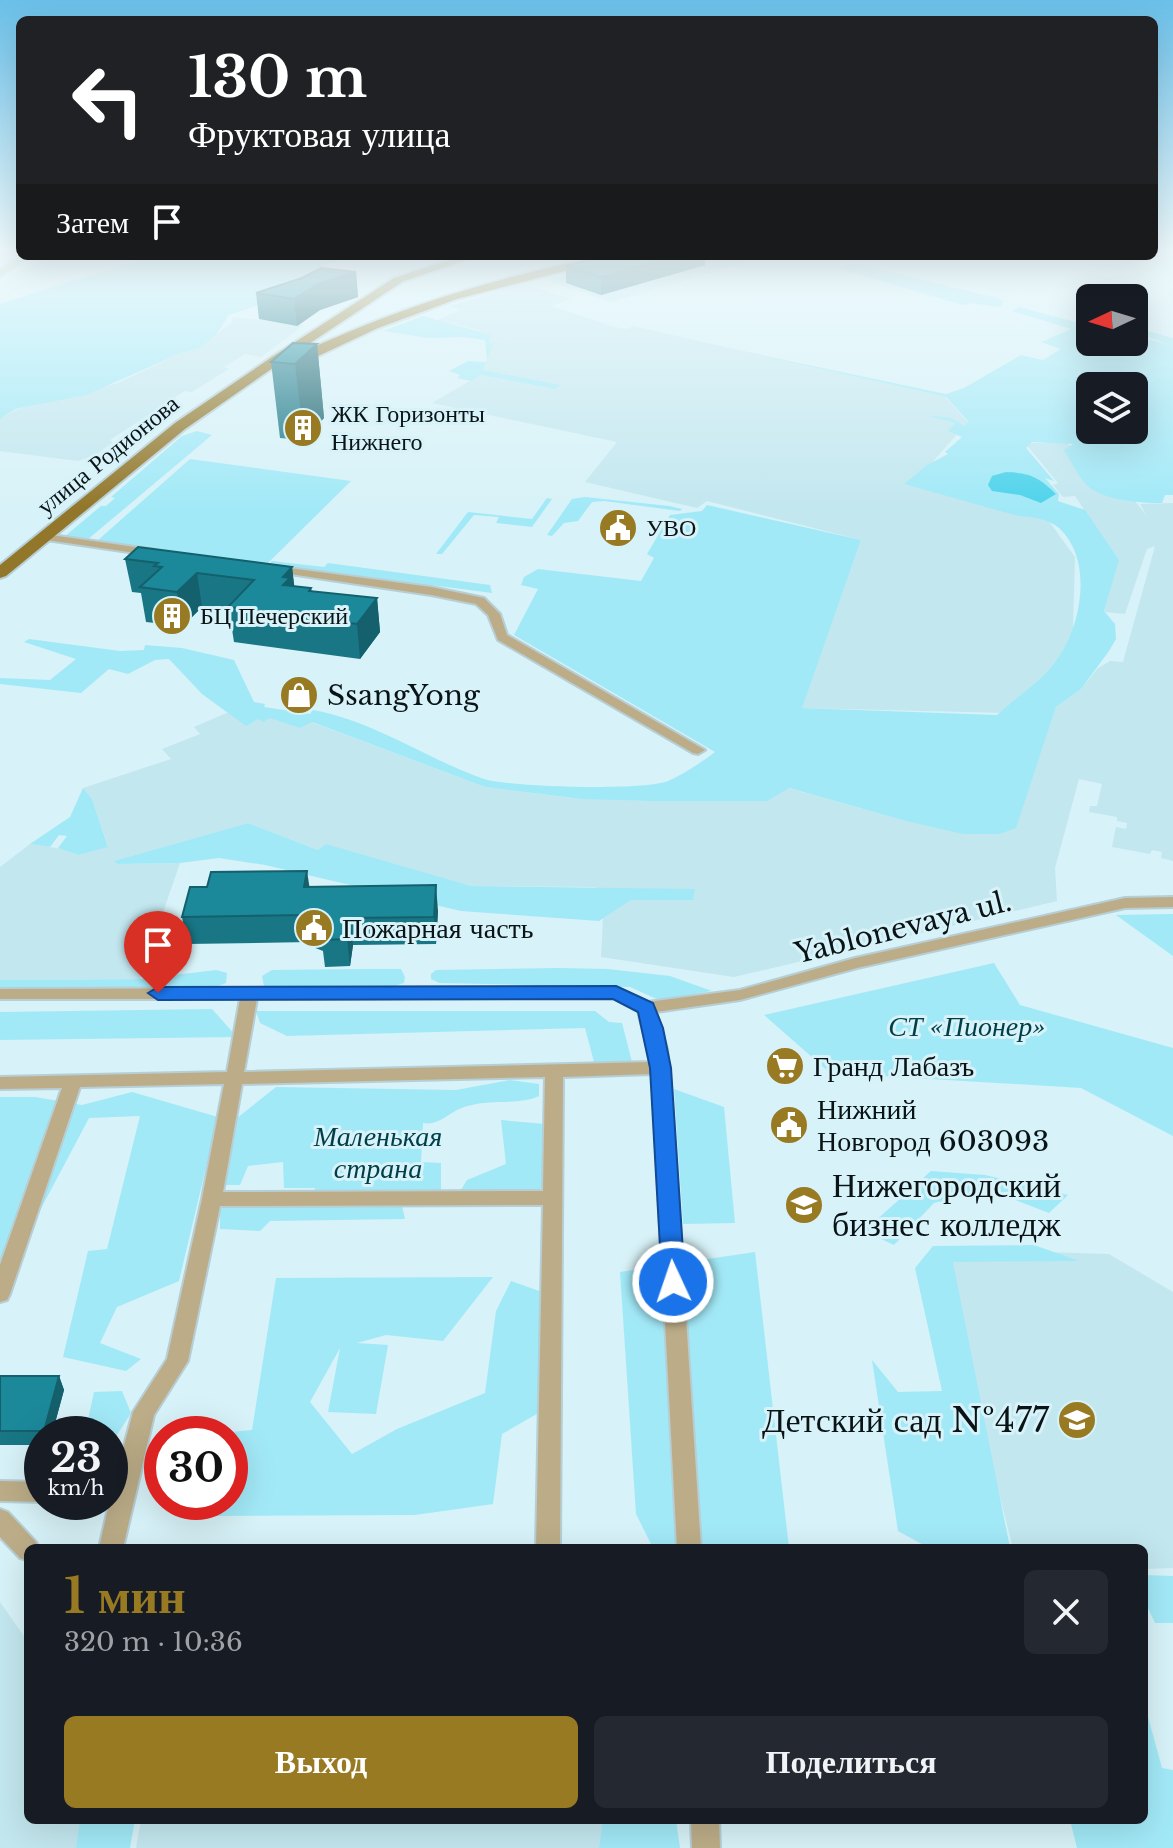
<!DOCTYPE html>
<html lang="ru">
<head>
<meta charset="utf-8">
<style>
	body { margin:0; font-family:"Libre Baskerville",serif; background:#242831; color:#f1f3f6; height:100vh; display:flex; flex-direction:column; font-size:30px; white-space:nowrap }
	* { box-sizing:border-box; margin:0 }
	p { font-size:26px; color:#9ea1a6 }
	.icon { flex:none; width:44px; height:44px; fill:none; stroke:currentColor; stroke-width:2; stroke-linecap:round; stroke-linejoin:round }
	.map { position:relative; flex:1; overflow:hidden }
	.sheet { position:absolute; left:24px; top:1544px; width:1124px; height:280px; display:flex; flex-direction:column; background:#171b24; border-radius:12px; box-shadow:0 8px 32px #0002 }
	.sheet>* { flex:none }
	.hud { position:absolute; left:16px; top:16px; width:1142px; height:244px; border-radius:12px; box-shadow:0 8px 32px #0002; background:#202124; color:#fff; overflow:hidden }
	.needle { width:52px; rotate:266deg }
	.fabs { position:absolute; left:1076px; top:284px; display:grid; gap:16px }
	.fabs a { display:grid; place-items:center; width:72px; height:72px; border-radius:12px; background:#171b24; box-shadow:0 8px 32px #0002; font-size:40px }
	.speed { position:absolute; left:24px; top:1416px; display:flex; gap:16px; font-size:40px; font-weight:700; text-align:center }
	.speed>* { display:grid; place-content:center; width:104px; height:104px; border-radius:50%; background:#171b24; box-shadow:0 8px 32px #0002; line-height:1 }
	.speed small { font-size:20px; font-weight:400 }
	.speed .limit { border:12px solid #d22; background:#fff; color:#111 }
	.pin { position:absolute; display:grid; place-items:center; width:68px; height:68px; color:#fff; margin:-82px -34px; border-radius:50% 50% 50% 0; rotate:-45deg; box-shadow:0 0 8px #0007 }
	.pin .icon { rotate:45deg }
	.me { position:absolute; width:88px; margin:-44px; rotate:357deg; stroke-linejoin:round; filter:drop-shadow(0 0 6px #0008) }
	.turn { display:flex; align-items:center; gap:28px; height:168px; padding:0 40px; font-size:36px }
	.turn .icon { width:104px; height:104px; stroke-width:2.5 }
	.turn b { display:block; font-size:56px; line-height:68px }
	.then { display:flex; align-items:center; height:76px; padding:0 40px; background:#0003; gap:16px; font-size:30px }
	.round { display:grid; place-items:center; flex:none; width:84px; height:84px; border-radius:12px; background:#242831 }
	.summary { display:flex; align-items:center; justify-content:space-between; height:136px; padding:0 40px }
	h1 { font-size:48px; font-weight:700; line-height:60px; color:#987a23 }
	.primary-button { display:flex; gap:16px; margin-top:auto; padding:16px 40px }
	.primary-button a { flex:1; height:92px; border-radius:12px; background:#987a23; color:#fff; font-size:32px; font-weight:700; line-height:92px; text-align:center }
	.primary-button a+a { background:#242831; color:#f1f3f6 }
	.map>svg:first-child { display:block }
	.built { fill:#c3e7ef }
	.green { fill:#a2e9f7; fill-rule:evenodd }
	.water { fill:#4ed3eb }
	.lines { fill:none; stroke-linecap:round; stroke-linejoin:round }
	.minor-casing { stroke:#b6ced4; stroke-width:4 }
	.major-casing { stroke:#b6ced4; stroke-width:4 }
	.minor { fill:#bcad88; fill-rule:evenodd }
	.major { fill:#927629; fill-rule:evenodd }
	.wall { fill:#187685 }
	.shaded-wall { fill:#14606c }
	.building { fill:#1c899b; stroke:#14606c; stroke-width:2 }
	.route { fill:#1a73e8; stroke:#114b97; stroke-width:2 }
	.labels { text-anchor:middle; stroke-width:6; stroke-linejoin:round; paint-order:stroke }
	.far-poi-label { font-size:24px; fill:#0a1416; stroke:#d7f2f8; text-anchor:start }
	.far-street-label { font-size:24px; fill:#0a1416; stroke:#d7f2f8 }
	.poi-label { font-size:28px; fill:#0a1416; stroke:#d7f2f8; text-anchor:start }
	.street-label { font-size:28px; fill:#0a1416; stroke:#d7f2f8 }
	.park-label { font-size:28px; font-style:italic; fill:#003e48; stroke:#d7f2f8 }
	.near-poi-label { font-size:34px; fill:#0a1416; stroke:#d7f2f8; text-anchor:start }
</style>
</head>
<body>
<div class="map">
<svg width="1173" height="1848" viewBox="0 0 1173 1848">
	<rect width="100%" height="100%" fill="#d7f2f8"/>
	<g class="built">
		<polygon points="637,256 768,256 611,302 546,280"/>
		<polygon points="522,284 571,299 551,306 615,327 627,329 633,326 945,397 968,422 912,485 1048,520 1075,557 1072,660 1006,713 801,708 861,540 707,501 697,508 585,482 617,442 432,403 480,375 554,389 482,370 493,344 489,343 478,330 438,320 460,310 450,306"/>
		<polygon points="233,317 304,325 261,357 245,354 224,367 229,369 192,392 185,391 110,440 113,442 97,454 78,461 0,451 0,419 15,410 118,383 181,353 200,348 232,322"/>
		<polygon points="1025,443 1068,443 1099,493 1135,501 1147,516 1140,504 1173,503 1173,861 1161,858 1162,852 1152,850 1150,854 1112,847 1116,827 1126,829 1127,823 1117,821 1117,817 1089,812 1090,806 1097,806 1102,784 1079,779 1055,868 1057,901 734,977 601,957 603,919 596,887 471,886 318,850 248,823 115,861 117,864 180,863 140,979 0,980 0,867 30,844 63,849 79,855 108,846 92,799 83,788 171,759 162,749 200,734 194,727 229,712 295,716 485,787 571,798 649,801 700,801 788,788 902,820 1015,828 1056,707 1081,689 1098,668 1110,661 1123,662 1155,546 1147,549 1125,614 1104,612 1117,559 1075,496 1063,497 1053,485 1058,483"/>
		<polygon points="936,1249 1109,1254 1173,1292 1173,1568 1144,1569 1144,1548 1013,1548"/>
		<polygon points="0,1602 28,1642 28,1820 104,1820 99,1848 0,1848"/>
		<polygon points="141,1820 644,1820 645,1848 136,1848"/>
	</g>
	<g class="green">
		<polygon points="197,256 356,256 327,264 265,303 229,315 216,335 200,348 181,353 86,395 15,409 0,419 0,304 133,262"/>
		<polygon points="853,263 1001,299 1003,303 1000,307 970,303 963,305 836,268"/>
		<path d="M1019 307 1090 326V342H1134V336L1168 344 1134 332V327L1173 338V495H1165L1162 503C1140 503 1107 501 1089 487 1079 479 1071 460 1064 450L1073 444 1032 442 1026 448 1054 481 1045 478 1059 494 1058 501 1085 510 1119 560 1104 611 1115 624 1116 639 1109 651 1081 689 1056 707 1016 828 1000 834H963L902 820 789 788 767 801H649L581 799 485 787 312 722 300 728 270 718 263 722 258 719 246 726 202 694 169 659 155 660 128 674 109 669 81 693 0 684V678L50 680 76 659 24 642 29 639 120 651 144 650 145 645 182 648 234 660 254 702 265 704 264 707 310 714 313 710C374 721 427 759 484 779 510 787 644 791 668 781 684 774 702 762 715 752L514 635 538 589 521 585 524 577 538 569 641 581 654 558 647 554 670 515 702 511 707 505 861 540 802 708 997 715C1015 698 1038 684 1053 665 1081 631 1095 561 1059 528 1049 519 1032 517 1018 516L904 484 927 465 948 454 945 452 962 437 948 431 956 423 925 415 951 418 965 426 968 421 946 397 728 348 946 394 964 388 1021 355 1043 360 1061 349 1041 342 1071 329 1012 311ZM1090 386H1134V430H1090Z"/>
		<polygon points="423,316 491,335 489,343 494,343 487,359 485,340 463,337 428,338 383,331"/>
		<polygon points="468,361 486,362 483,370 560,385 555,389 480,375 471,381 457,378 460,375 449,371"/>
		<polygon points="197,431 212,435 87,540 64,537 101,506 106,506 115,498 111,497 182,436"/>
		<polygon points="190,459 351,481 266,565 97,541"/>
		<polygon points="585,497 669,506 682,509 680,511 604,501 592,502 578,521 564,523 552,536 547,535 572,499"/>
		<polygon points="547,498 552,499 532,527 496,523 499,517 474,515 442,554 436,554 468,512 532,519"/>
		<polygon points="272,561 324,567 328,563 490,585 492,593 269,564"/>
		<polygon points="83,788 92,799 108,847 79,855 58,848 67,836 59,835 50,847 30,844 70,817"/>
		<polygon points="248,823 318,850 326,844 471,886 695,889 693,900 631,900 599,921 461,911 265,865 219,858 180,863 117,864 114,861"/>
		<polygon points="1173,914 1173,956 1116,915"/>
		<polygon points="994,963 1020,1005 1173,1048 1173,1136 1081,1088 830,1073 764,1015"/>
		<polygon points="559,968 608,969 670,976 712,991 659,1000 630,987 439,983 431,979 431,974 436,970"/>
		<polygon points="360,969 401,969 405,977 404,983 394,986 271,987 264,986 262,976 272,970"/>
		<polygon points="216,970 227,973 226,983 216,987 0,989 0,980 140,979"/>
		<polygon points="212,1009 237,1037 0,1040 0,1012"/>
		<polygon points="256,1011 595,1011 609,1022 622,1023 632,1062 594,1062 585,1028 287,1036 260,1023"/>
		<path d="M510 1080 539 1084V1096C518 1106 489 1098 464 1107 449 1112 439 1126 423 1123L421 1162 441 1163V1192L315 1194V1188H284L283 1162 248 1166 240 1185H223L237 1118 276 1087 456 1090Z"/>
		<polygon points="674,1089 724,1107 735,1223 683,1224"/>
		<polygon points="132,1092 218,1117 179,1281 117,1307 100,1343 141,1359 126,1371 63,1357 88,1251 107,1249 140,1116 89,1118 37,1216 0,1302 0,1097 35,1097 82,1105"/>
		<polygon points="501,1120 545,1124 546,1194 458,1195 467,1180 506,1164"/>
		<polygon points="931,1171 985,1175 1068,1195 1049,1213 989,1190 934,1203 894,1245 864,1231"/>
		<polygon points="402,1206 405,1219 270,1221 260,1231 220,1229 220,1207"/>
		<polygon points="1034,1245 1079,1261 953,1262 1010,1548 929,1548 898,1531 872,1360 898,1392 942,1391 915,1268 933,1246"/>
		<polygon points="755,1252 789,1548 653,1548 636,1514 620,1272"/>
		<polygon points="493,1277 443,1341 386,1335 357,1343 388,1345 376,1414 328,1412 340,1348 310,1402 352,1454 397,1429 485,1393 496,1311 511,1281 542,1292 542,1411 502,1434 493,1504 415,1515 216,1516 219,1502 230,1502 230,1432 252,1430 276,1278"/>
		<polygon points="122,1391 131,1413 110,1446 110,1434 85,1434 94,1392"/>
		<polygon points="1144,1575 1173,1576 1173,1623 1155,1623 1144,1600"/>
		<polygon points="1144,1702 1162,1768 1173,1770 1173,1848 1077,1848 1070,1820 1144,1820"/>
		<polygon points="80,1820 135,1820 130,1848 76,1848"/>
		<polygon points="603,1820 676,1820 680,1848 599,1848"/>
	</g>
	<path class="water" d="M1006 472C1030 473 1039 477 1056 494L1041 503 1020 495 992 491 988 485 992 476Z"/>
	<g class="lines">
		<g class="minor-casing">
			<g id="minor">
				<polygon points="20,256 29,256 0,276 0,270"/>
				<polygon points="44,534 156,550 162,553 156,556 40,539 38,537"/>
				<polygon points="274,566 431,587 484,598 500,614 507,635 705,750 698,754 693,753 498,640 488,615 476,604 431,595 270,571 268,569"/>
				<path d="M1173 897V907L1125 908 857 968 740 1000 656 1012 667 1049 671 1087 701 1548H677L652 1074 563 1077 560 1548H536L543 1205 220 1206 188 1361 154 1415 123 1548H99L109 1504 104 1502H110V1484H114L133 1412 167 1359 202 1199 224 1084 80 1087 10 1294 7 1300 0 1302V1265L62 1088 0 1089V1077L227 1072 240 999H0V989L616 987 648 1002 740 990 855 958 1125 898ZM613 997 638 1011 651 1062 244 1072 257 999ZM545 1077 543 1191 223 1192 242 1084Z"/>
				<polygon points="0,1481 42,1482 43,1502 0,1501"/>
				<polygon points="0,1509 8,1512 36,1542 39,1548 28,1548 28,1561 20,1558 0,1537"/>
				<polygon points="691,1820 719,1820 720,1848 692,1848"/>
			</g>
		</g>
		<g class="major-casing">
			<g id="major">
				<polygon points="461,256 476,256 402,282 280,363 185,429 6,576 0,578 0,565 175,423 272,357 394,278"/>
				<path d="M602 256H622L457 299 378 328 301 364 291 361C305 349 328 341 346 333 428 298 514 274 602 256Z"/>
			</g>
		</g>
		<use href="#minor" class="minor"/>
		<use href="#major" class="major"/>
	</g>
	<g class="wall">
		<polygon points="705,265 601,295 566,283 566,266"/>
		<polygon points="356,272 358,297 320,310 297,326 259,319 256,293"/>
		<polygon points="317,344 324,418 304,440 280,438 271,362"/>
		<polygon points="125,559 292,567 294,586 311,588 312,592 377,598 380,632 360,659 234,642 229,610 202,607 183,626 146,622 141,593 132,592"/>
		<polygon points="309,887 438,911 436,944 353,945 350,966 325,967 323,951 313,947 310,942 187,944 182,917"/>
		<polygon points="0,1376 59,1376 64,1390 52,1434 42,1434 42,1445 0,1445"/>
	</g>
	<g class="shaded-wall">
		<polygon points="677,256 705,256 705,265 601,295 601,277"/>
		<polygon points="356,272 358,297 320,310 297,326 294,299 318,284"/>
		<polygon points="317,344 324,418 304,440 295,364"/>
		<polygon points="292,567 296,600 291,615 283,577"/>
		<polygon points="197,573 202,607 183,626 177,592"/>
		<polygon points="377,598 380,632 360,659 357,624"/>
		<polygon points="307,871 311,897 304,887"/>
		<polygon points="436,885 438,911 436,944 434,917"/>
		<polygon points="350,918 353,945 350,966 347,939"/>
		<polygon points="59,1376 64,1390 52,1434 45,1434 44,1431"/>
	</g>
	<g class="building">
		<polygon points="606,256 677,256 601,277 566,266"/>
		<polygon points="321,268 356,272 318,284 294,299 256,293 302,278"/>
		<polygon points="293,343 317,344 295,364 271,362"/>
		<polygon points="138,547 292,567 283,577 290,578 283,585 311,588 309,591 377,598 357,624 228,607 254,580 197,573 177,592 140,587 162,567 154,566 158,563 125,559"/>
		<polygon points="307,871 304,887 436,885 434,917 350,918 347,939 322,940 324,926 309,920 306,915 182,917 190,887 207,887 211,872"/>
		<polygon points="0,1376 59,1376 44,1431 0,1431"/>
	</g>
	<linearGradient id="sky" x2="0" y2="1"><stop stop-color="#6ac0e9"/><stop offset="0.49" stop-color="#edf9fc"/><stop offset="1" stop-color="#edf9fc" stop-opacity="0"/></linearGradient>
	<rect width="1173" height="508" fill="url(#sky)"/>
	<polygon class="route" points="616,986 653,1003 663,1028 671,1068 685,1282 681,1289 673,1291 665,1289 662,1282 650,1068 638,1012 613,999 158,1000 148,993 158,987"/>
	<defs>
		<g id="building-disc" transform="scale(2)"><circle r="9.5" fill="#987a23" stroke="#d7f2f8"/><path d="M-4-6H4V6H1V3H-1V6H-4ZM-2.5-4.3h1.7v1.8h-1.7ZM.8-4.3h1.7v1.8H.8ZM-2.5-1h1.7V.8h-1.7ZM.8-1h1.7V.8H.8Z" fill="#fff"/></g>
		<g id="civic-disc" transform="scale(2)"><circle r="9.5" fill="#987a23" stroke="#d7f2f8"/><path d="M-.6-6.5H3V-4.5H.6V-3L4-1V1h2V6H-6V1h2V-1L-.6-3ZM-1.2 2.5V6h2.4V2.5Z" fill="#fff"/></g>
		<g id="shop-disc" transform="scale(2)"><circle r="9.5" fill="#987a23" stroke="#d7f2f8"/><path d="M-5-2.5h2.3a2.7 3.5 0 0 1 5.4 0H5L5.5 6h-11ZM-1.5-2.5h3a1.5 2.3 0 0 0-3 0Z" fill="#fff"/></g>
		<g id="supermarket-disc" transform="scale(2)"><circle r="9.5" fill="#987a23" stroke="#d7f2f8"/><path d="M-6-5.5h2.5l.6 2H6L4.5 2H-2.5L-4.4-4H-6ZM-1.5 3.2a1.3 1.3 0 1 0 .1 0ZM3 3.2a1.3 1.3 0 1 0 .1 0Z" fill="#fff"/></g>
		<g id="university-disc" transform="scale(2)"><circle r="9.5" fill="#987a23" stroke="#d7f2f8"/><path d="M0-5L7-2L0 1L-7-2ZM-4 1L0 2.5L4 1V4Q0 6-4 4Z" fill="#fff"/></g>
		<g id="school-disc" transform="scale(2)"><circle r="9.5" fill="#987a23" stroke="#d7f2f8"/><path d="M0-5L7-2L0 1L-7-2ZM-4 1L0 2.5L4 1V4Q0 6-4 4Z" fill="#fff"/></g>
	</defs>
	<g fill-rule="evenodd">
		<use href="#building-disc" x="303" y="428"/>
		<use href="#civic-disc" x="618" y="528"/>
		<use href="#building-disc" x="172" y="616"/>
		<use href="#shop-disc" x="299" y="695"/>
		<use href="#civic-disc" x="314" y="928"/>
		<use href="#supermarket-disc" x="785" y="1066"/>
		<use href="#civic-disc" x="789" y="1125"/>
		<use href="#university-disc" x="804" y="1205"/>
		<use href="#school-disc" x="1077" y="1420"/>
	</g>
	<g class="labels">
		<g class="far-poi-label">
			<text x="331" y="422">ЖК Горизонты<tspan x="331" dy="28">Нижнего</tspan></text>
			<text x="646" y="536">УВО</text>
			<text x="200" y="624">БЦ Печерский</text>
		</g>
		<g class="far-street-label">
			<text transform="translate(108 455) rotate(-39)" y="8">улица Родионова</text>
		</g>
		<g class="poi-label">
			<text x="327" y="705">SsangYong</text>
			<text x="342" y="938">Пожарная часть</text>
			<text x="813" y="1076">Гранд Лабазъ</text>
			<text x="817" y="1119">Нижний<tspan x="817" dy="32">Новгород 603093</tspan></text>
		</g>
		<g class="street-label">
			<text transform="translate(903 927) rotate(-14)" y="10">Yablonevaya ul.</text>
		</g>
		<g class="park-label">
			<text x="967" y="1036">СТ «Пионер»</text>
			<text x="378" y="1146">Маленькая<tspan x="378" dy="32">страна</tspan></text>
		</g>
		<g class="near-poi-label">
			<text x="832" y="1197">Нижегородский<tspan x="832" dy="39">бизнес колледж</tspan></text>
			<text x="1049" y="1432" text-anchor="end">Детский сад №477</text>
		</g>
	</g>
</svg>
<div class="fabs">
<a><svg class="needle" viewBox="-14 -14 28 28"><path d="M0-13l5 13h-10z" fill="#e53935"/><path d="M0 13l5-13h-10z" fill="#9ea1a6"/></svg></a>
<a><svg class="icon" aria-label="layers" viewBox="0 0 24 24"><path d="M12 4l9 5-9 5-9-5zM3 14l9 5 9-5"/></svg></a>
</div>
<div class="speed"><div>23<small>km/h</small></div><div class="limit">30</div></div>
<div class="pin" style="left:158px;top:993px;background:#d93025"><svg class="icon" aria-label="arrive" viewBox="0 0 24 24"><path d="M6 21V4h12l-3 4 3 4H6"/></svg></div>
<svg class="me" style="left:673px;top:1282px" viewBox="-20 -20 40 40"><circle r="17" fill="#1a73e8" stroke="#fff" stroke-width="3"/><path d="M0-11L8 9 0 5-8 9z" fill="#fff"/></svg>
<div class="hud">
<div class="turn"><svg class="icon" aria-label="left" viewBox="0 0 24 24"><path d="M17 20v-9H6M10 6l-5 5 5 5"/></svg><div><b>130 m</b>Фруктовая улица</div></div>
<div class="then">Затем<svg class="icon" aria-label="arrive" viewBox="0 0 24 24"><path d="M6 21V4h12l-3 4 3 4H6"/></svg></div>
</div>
<section class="sheet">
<div class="summary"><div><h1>1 мин</h1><p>320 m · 10:36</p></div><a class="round"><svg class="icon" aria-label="close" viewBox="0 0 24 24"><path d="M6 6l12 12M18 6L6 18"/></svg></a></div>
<div class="primary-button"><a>Выход</a><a>Поделиться</a></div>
</section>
</div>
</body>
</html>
